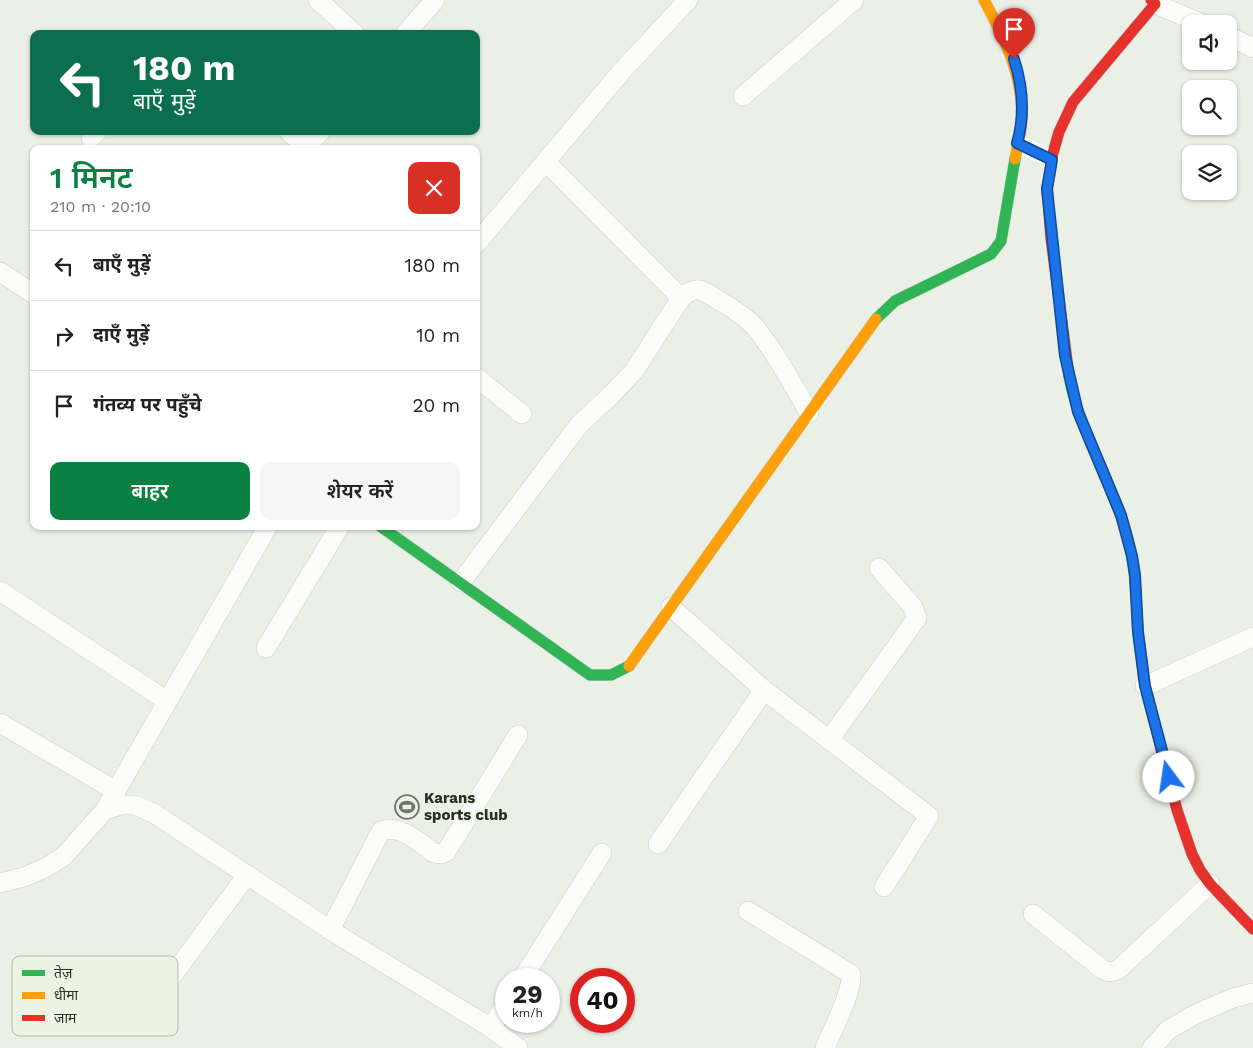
<!DOCTYPE html>
<html lang="hi">
<head>
<meta charset="utf-8">
<style>
	body { margin:0; font-family:"Work Sans","Noto Sans Devanagari",sans-serif; background:#f6f6f6; color:#222; height:100vh; display:flex; flex-direction:column; font-size:19px; white-space:nowrap }
	* { box-sizing:border-box; margin:0 }
	p { font-size:16px; color:#767676 }
	.icon { flex:none; width:28px; height:28px; fill:none; stroke:currentColor; stroke-width:2; stroke-linecap:round; stroke-linejoin:round }
	.map { position:relative; flex:1; overflow:hidden }
	.sheet { position:absolute; left:30px; top:145px; width:450px; height:385px; display:flex; flex-direction:column; background:#fff; border-radius:10px; box-shadow:0 1px 4px #0004 }
	.sheet>* { flex:none }
	.banner { position:absolute; left:30px; top:30px; width:450px; height:105px; border-radius:10px; box-shadow:0 1px 4px #0004; background:#0b6e4f; color:#fff; overflow:hidden }
	.controls { position:absolute; left:1182px; top:15px; display:grid; gap:10px }
	.controls a { display:grid; place-items:center; width:55px; height:55px; border-radius:10px; background:#fff; box-shadow:0 1px 4px #0004; font-size:25px }
	.speed { position:absolute; left:495px; top:968px; display:flex; gap:10px; font-size:25px; font-weight:700; text-align:center }
	.speed>* { display:grid; place-content:center; width:65px; height:65px; border-radius:50%; background:#fff; box-shadow:0 1px 4px #0004; line-height:1 }
	.speed small { font-size:12px; font-weight:400 }
	.speed .limit { border:8px solid #d22; background:#fff; color:#111 }
	.pin { position:absolute; display:grid; place-items:center; width:42px; height:42px; color:#fff; margin:-51px -21px; border-radius:50% 50% 50% 0; rotate:-45deg; box-shadow:0 0 5px #0007 }
	.pin .icon { rotate:45deg }
	.me { position:absolute; width:55px; margin:-28px; rotate:346deg; stroke-linejoin:round; filter:drop-shadow(0 0 4px #0008) }
	.turn { display:flex; align-items:center; gap:18px; height:105px; padding:0 20px; font-size:22px }
	.turn .icon { width:65px; height:65px; stroke-width:2.5 }
	.turn b { display:block; font-size:35px; line-height:42px }
	.round { display:grid; place-items:center; flex:none; width:52px; height:52px; border-radius:10px; background:#f6f6f6 }
	.overview { display:flex; align-items:center; justify-content:space-between; height:85px; padding:0 20px }
	h1 { font-size:30px; font-weight:600; line-height:38px; color:#0b8043 }
	.button { display:flex; gap:10px; margin-top:auto; padding:10px 20px }
	.button a { flex:1; height:58px; border-radius:10px; background:#0b8043; color:#fff; font-size:20px; font-weight:600; line-height:58px; text-align:center }
	.button a+a { background:#f6f6f6; color:#222 }
	ul { padding:0; list-style:none }
	li { display:flex; align-items:center; gap:15px; height:70px; padding:0 20px; border-top:1px solid #e0e0e0 }
	li div { flex:1 }
	li b { display:block; font-size:19px }
	li em { font-style:normal }
	.map>svg:first-child { display:block }
	.lines { fill:none; stroke-linecap:round; stroke-linejoin:round }
	.street-casing { stroke:#c8ccc5; stroke-width:20 }
	.fast-casing { stroke:#c8ccc5; stroke-width:12 }
	.slow-casing { stroke:#c8ccc5; stroke-width:12 }
	.jam-casing { stroke:#c8ccc5; stroke-width:12 }
	.street { stroke:#fcfdfb; stroke-width:19 }
	.fast { stroke:#30b455; stroke-width:11 }
	.slow { stroke:#ff9f0a; stroke-width:11 }
	.jam { stroke:#e5322d; stroke-width:11 }
	.route-casing { stroke:#114b97; stroke-width:12 }
	.route { stroke:#1a73e8; stroke-width:9 }
	.labels { text-anchor:middle; stroke-width:4; stroke-linejoin:round; paint-order:stroke }
	.poi-label { font-size:15px; font-weight:bold; fill:#2b2f28; stroke:#eaf4e3; text-anchor:start }
	.key { fill:#eaf4e3; stroke:#b1b9ab; stroke-width:1 }
	.key-label { font-size:14px; fill:#2b2f28 }
</style>
</head>
<body>
<div class="map">
<svg width="1253" height="1048" viewBox="0 0 1253 1048">
	<rect width="100%" height="100%" fill="#ebf0e7"/>
	<g class="lines">
		<g class="street-casing">
			<g id="street">
				<polyline points="318,0 355,34"/>
				<polyline points="1155,4 1203,24"/>
				<polyline points="405,34 435,0"/>
				<polyline points="1229,36 1253,48"/>
				<polyline points="743,96 854,0"/>
				<polyline points="288,131 306,147"/>
				<polyline points="91,138 98,131"/>
				<polyline points="1021,145 1052,159"/>
				<polyline points="304,149 321,131"/>
				<polyline points="546,162 681,298"/>
				<polyline points="476,244 622,71 688,0"/>
				<polyline points="0,272 34,294"/>
				<polyline points="476,377 522,414"/>
				<path d="M461 582 579 425 611 395 634 371 681 298C697 284 702 290 718 300 729 306 740 313 750 322 759 330 764 340 771 349 785 370 797 391 809 413"/>
				<polyline points="0,591 167,701"/>
				<polyline points="671,607 764,690 929,816 884,887"/>
				<polyline points="266,648 340,526"/>
				<polyline points="1145,686 1253,637"/>
				<polyline points="0,723 116,791"/>
				<polyline points="829,740 917,618 913,607 879,568"/>
				<polyline points="105,810 268,526"/>
				<polyline points="658,844 764,690"/>
				<polyline points="0,883 24,877 45,868 63,857 105,810 121,805 135,805 155,814 330,930 491,1028 518,1048"/>
				<path d="M748 911 851 974C853 992 832 1030 825 1048"/>
				<path d="M1033 914 1102 969C1109 973 1113 972 1119 969L1210 884"/>
				<path d="M330 930 381 831C399 823 420 843 434 853L441 854 446 852 518 735"/>
				<polyline points="522,979 602,853"/>
				<polyline points="164,987 247,875"/>
				<polyline points="491,1028 506,1004"/>
				<polyline points="1152,1048 1168,1030 1196,1014 1233,998 1253,993"/>
			</g>
		</g>
		<g class="fast-casing">
			<g id="fast">
				<polyline points="876,319 895,301 991,254 1001,241 1015,159"/>
				<path d="M1069 376C1078 425 1104 468 1120 514 1130 540 1135 570 1136 597"/>
				<polyline points="380,526 590,675 611,675 629,666"/>
			</g>
		</g>
		<g class="slow-casing">
			<g id="slow">
				<path d="M984 0C1006 41 1026 81 1021 128 1020 139 1017 149 1015 159"/>
				<polyline points="629,666 876,319"/>
			</g>
		</g>
		<g class="jam-casing">
			<g id="jam">
				<polyline points="1069,376 1051,238 1047,189 1053,153 1059,132 1073,102 1155,4 1151,0"/>
				<polyline points="1136,597 1138,632 1145,686 1177,810 1192,854 1200,870 1210,884 1253,929"/>
			</g>
		</g>
		<use href="#street" class="street"/>
		<use href="#fast" class="fast"/>
		<use href="#slow" class="slow"/>
		<use href="#jam" class="jam"/>
	</g>
	<g class="lines">
		<g class="route-casing">
			<path id="route" d="M1014 59C1023 87 1025 115 1017 143L1052 160 1047 189 1065 356 1078 412 1121 515 1132 556 1135 575 1138 632 1145 686 1169 777"/>
		</g>
		<use href="#route" class="route"/>
	</g>
	<defs>
		<g id="stadium-ring" transform="scale(1.25)"><circle r="9.5" fill="#eaf4e3" stroke="#6e736b" stroke-width="1.5"/><path d="M0-5a6.5 5 0 1 0 0 10a6.5 5 0 1 0 0-10ZM-3.5-1.8h7v3.6h-7Z" fill="#6e736b"/></g>
	</defs>
	<g fill-rule="evenodd">
		<use href="#stadium-ring" x="407" y="807"/>
	</g>
	<g class="labels">
		<g class="poi-label">
			<text x="424" y="803">Karans<tspan x="424" dy="17">sports club</tspan></text>
		</g>
	</g>
	<rect x="12" y="956" width="166" height="80" rx="8" class="key"/>
	<rect x="22" y="970" width="23" height="6" fill="#30b455"/>
	<rect x="22" y="992" width="23" height="7" fill="#ff9f0a"/>
	<rect x="22" y="1015" width="23" height="6" fill="#e5322d"/>
	<g class="key-label">
		<text x="54" y="978">तेज़</text>
		<text x="54" y="1000">धीमा</text>
		<text x="54" y="1023">जाम</text>
	</g>
</svg>
<div class="controls">
<a><svg class="icon" aria-label="sound" viewBox="0 0 24 24"><path d="M4 9h4l5-4v14l-5-4H4zM17 9q2 3 0 6"/></svg></a>
<a><svg class="icon" aria-label="search" viewBox="0 0 24 24"><circle cx="10" cy="10" r="6"/><path d="M15 15l6 6"/></svg></a>
<a><svg class="icon" aria-label="layers" viewBox="0 0 24 24"><path d="M12 4l9 5-9 5-9-5zM3 14l9 5 9-5"/></svg></a>
</div>
<div class="speed"><div>29<small>km/h</small></div><div class="limit">40</div></div>
<div class="pin" style="left:1014px;top:59px;background:#d93025"><svg class="icon" aria-label="arrive" viewBox="0 0 24 24"><path d="M6 21V4h12l-3 4 3 4H6"/></svg></div>
<svg class="me" style="left:1169px;top:777px" viewBox="-20 -20 40 40"><circle r="19" fill="#fff"/><path d="M0-13L10 11 0 6-10 11z" fill="#1a73e8"/></svg>
<div class="banner">
<div class="turn"><svg class="icon" aria-label="left" viewBox="0 0 24 24"><path d="M17 20v-9H6M10 6l-5 5 5 5"/></svg><div><b>180 m</b>बाएँ मुड़ें</div></div>
</div>
<section class="sheet">
<div class="overview"><div><h1>1 मिनट</h1><p>210 m · 20:10</p></div><a class="round" style="background:#d93025;color:#fff"><svg class="icon" aria-label="close" viewBox="0 0 24 24"><path d="M6 6l12 12M18 6L6 18"/></svg></a></div>
<ul>
<li><svg class="icon" aria-label="left" viewBox="0 0 24 24"><path d="M17 20v-9H6M10 6l-5 5 5 5"/></svg><div><b>बाएँ मुड़ें</b></div><em>180 m</em></li>
<li><svg class="icon" aria-label="right" viewBox="0 0 24 24"><path d="M7 20v-9h11M14 6l5 5-5 5"/></svg><div><b>दाएँ मुड़ें</b></div><em>10 m</em></li>
<li><svg class="icon" aria-label="arrive" viewBox="0 0 24 24"><path d="M6 21V4h12l-3 4 3 4H6"/></svg><div><b>गंतव्य पर पहुँचे</b></div><em>20 m</em></li>
</ul>
<div class="button"><a>बाहर</a><a>शेयर करें</a></div>
</section>
</div>
</body>
</html>
